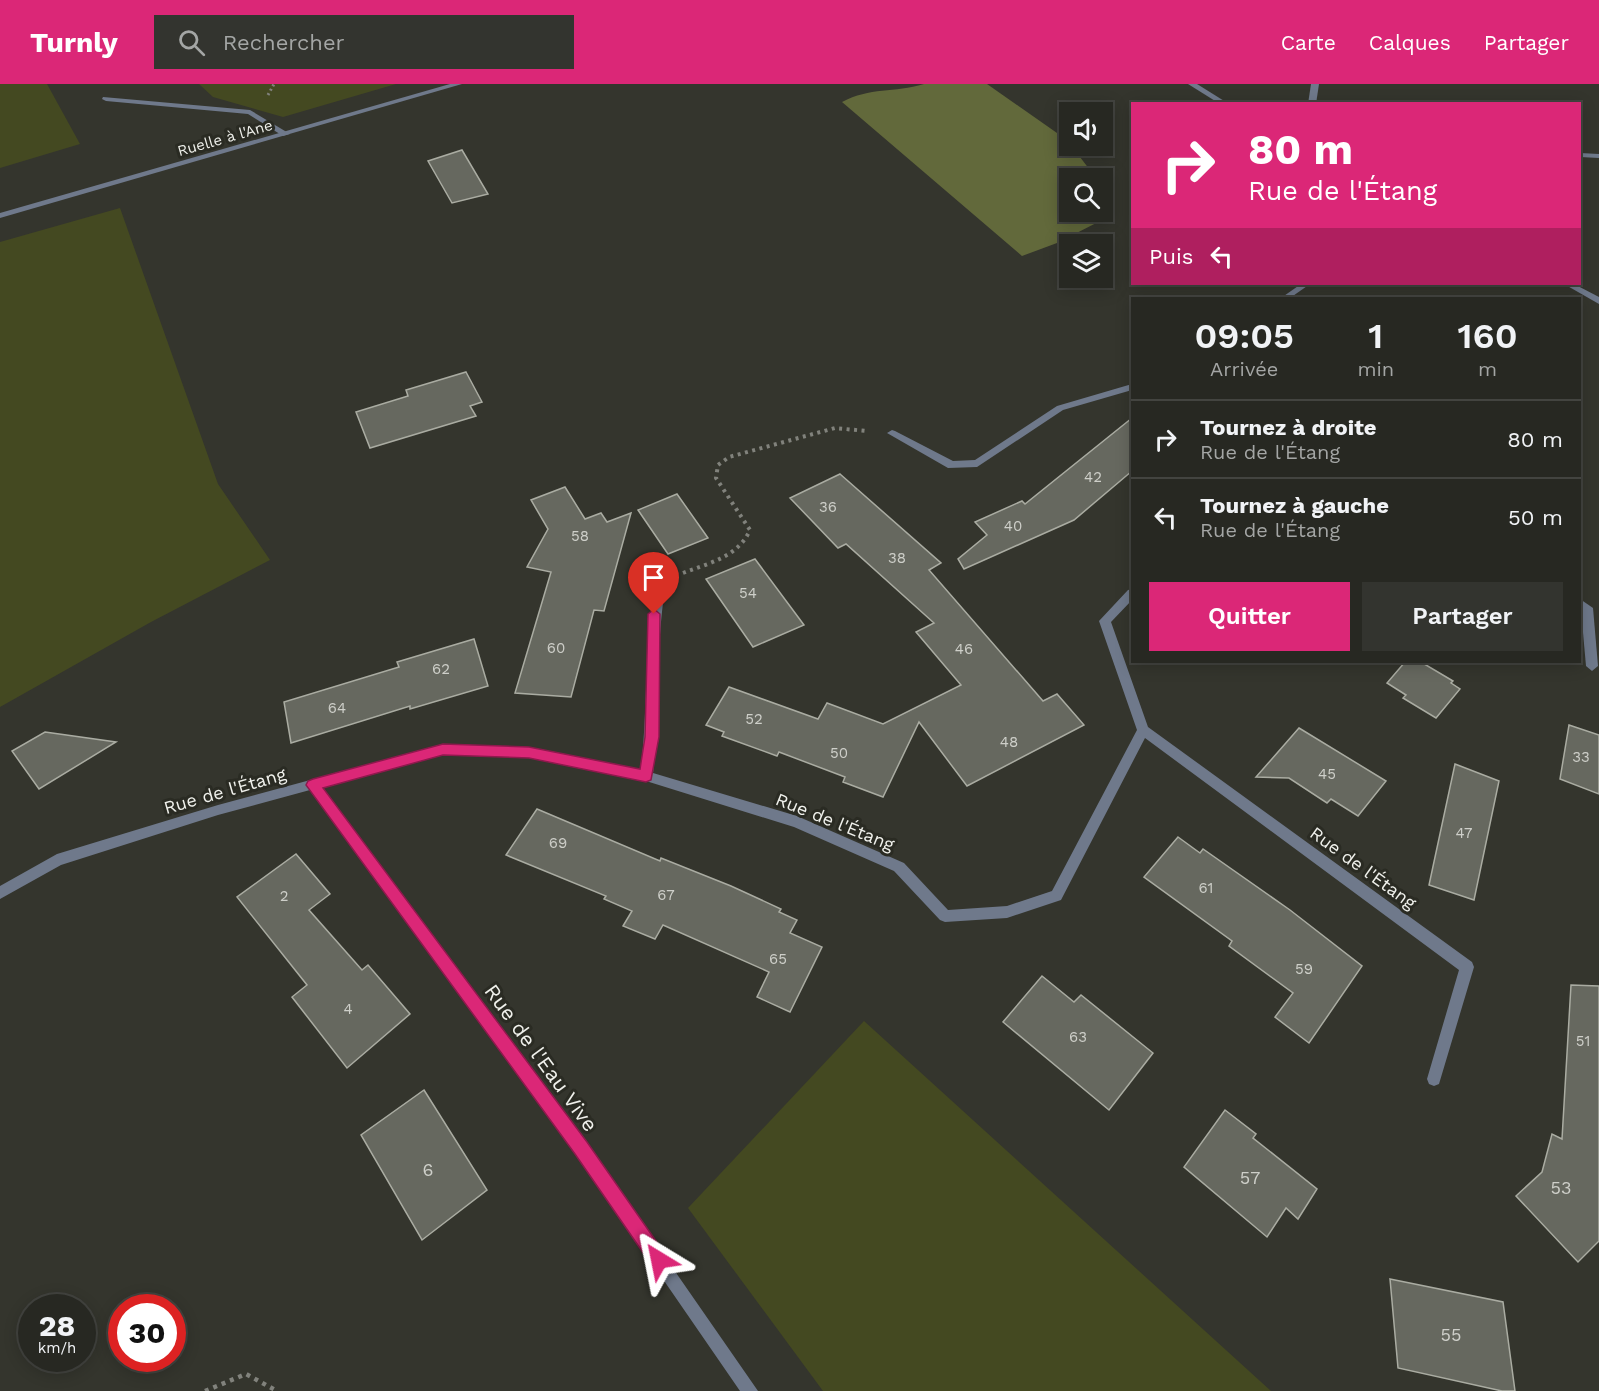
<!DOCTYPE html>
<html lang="fr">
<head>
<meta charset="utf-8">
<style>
	body { margin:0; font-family:"Work Sans",sans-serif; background:#33342f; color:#f1f3f6; height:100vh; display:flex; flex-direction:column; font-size:22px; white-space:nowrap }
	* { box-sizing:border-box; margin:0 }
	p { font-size:20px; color:#a4a6a5 }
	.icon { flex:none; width:33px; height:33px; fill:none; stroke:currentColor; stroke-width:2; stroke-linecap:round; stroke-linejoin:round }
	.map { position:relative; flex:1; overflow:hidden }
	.details { position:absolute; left:1131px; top:213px; width:450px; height:366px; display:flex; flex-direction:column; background:#272822; border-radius:0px; box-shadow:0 3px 15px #0003,0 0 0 2px #434440 }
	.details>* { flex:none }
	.banner { position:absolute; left:1131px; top:18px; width:450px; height:183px; border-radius:0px; box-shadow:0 3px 15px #0003,0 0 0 2px #434440; background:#db2777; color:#fff; overflow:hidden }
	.buttons { position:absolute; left:1059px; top:18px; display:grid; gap:12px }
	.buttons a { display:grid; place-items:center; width:54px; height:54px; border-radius:0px; background:#272822; box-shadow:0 3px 15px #0003,0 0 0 2px #434440; font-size:30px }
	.speed { position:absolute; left:18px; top:1210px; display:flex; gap:12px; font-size:30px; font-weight:700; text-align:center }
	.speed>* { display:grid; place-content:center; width:78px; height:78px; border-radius:50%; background:#272822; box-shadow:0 3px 15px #0003,0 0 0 2px #434440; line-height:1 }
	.speed small { font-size:15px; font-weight:400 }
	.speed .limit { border:9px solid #d22; background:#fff; color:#111 }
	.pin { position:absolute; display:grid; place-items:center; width:51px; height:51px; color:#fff; margin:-62px -26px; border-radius:50% 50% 50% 0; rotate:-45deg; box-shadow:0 0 6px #0007 }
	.pin .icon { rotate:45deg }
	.me { position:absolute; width:66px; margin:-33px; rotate:325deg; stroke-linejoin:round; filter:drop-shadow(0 0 4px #0008) }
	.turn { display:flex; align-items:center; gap:21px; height:126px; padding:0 18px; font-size:27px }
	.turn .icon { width:78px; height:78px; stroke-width:2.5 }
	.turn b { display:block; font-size:42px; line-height:51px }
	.then { display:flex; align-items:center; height:57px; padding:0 18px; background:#0003; gap:12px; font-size:22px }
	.eta { display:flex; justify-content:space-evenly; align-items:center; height:102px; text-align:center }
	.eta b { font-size:36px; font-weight:600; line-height:42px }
	.action { display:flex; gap:12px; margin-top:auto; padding:12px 18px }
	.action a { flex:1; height:69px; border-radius:0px; background:#db2777; color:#fff; font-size:24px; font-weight:600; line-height:69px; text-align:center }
	.action a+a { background:#33342f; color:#f1f3f6 }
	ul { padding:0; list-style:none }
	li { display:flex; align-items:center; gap:18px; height:78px; padding:0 18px; border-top:2px solid #434440 }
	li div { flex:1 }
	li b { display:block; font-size:22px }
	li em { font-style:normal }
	header { display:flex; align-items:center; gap:36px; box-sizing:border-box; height:84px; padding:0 30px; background:#db2777; color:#fff }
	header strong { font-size:28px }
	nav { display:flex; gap:33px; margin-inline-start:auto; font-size:21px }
	.search { width:420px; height:54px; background:#33342f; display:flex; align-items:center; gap:15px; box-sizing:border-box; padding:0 21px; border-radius:0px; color:#a4a6a5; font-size:22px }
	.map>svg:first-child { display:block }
	.green { fill:#444921 }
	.water { fill:#62693b }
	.building { fill:#66685f; stroke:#aaaca2; stroke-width:1.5 }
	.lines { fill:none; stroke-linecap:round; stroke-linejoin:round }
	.path-far2 { stroke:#81827c; stroke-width:3; stroke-dasharray:2 3; stroke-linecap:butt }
	.path-far1 { stroke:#81827c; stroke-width:4; stroke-dasharray:3 4.5; stroke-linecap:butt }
	.path { stroke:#81827c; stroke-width:4.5; stroke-dasharray:4 5; stroke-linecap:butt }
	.lane { fill:#6f798b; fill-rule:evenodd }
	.street { fill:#6f798b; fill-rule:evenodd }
	.route { fill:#db2777; stroke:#8e194d; stroke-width:1.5 }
	.labels { text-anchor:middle; stroke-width:6; stroke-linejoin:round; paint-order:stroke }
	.far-street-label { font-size:15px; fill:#f0f1ec; stroke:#2a2b23 }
	.number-label { font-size:15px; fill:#cecfc9 }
	.street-label { font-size:18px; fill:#f0f1ec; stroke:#2a2b23 }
	.near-number-label { font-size:18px; fill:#cecfc9 }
	.near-street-label { font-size:21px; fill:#f0f1ec; stroke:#2a2b23 }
</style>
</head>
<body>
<header>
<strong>Turnly</strong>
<div class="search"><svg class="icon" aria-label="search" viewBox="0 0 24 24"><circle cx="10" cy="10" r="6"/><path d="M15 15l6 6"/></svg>Rechercher</div>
<nav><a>Carte</a><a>Calques</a><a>Partager</a></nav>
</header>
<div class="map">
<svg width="1599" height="1307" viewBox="0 0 1599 1307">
	<rect width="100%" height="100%" fill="#34352d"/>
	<g class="green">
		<polygon points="0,0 47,0 80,60 0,84"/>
		<polygon points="199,0 396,0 283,33 213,13"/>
		<polygon points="120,124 218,400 270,476 151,538 0,623 0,158"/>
		<polygon points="864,937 1271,1307 823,1307 688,1124"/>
	</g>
	<path class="water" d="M924 0H987L1067 56 1096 94H1070V128H1102L1103 103 1113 117 1108 133 1057 159 1022 172 842 18C870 3 894 9 924 0Z"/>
	<g class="building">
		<polygon points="462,66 488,110 452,119 428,77"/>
		<polygon points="466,288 482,318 470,322 476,332 370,364 356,328 408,312 406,306"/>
		<polygon points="1132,334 1132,387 1074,436 964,485 958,475 987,451 975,438 1022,417 1025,420"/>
		<polygon points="840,390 941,479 929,486 1043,617 1057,610 1084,641 967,702 919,638 883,713 843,698 845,693 779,668 777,672 722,652 724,648 706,641 729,603 818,635 827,619 883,640 961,601 916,548 934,539 846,460 838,464 790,414"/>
		<polygon points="565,403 585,435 601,429 607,438 631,429 604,527 594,526 571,613 515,609 551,488 527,483 548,445 531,416"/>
		<polygon points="677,410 708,454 668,470 638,426"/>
		<polygon points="755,475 804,541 753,563 706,495"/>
		<polygon points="474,555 488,602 410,625 410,622 291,659 284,618 399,583 397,578"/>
		<polygon points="1405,578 1421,578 1453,597 1451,599 1460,605 1436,634 1403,614 1406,611 1387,599"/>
		<polygon points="1569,641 1599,651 1599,710 1560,695"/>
		<polygon points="1299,644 1386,697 1358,732 1331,715 1327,719 1289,694 1256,693"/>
		<polygon points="45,648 116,658 39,705 12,667"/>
		<polygon points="1455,680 1499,697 1474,816 1429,801"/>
		<polygon points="537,725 660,777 661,774 731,802 781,825 779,828 797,836 790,849 822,863 790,928 757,913 769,888 663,841 655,855 623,842 632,827 604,815 606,812 506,771"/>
		<polygon points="1178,753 1200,769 1203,765 1290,826 1362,882 1309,959 1275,933 1293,909 1229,862 1232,857 1144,793"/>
		<polygon points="296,770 330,810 309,826 362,886 368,881 410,930 347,984 292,913 307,901 237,813"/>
		<polygon points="1042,892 1074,918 1081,911 1153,969 1109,1026 1003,938"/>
		<polygon points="1571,901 1599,902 1599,1157 1578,1178 1516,1112 1542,1088 1552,1050 1562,1055"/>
		<polygon points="424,1006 487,1106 422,1156 361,1051"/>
		<polygon points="1225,1026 1256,1050 1253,1054 1317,1105 1298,1135 1286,1124 1267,1153 1184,1083"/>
		<polygon points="1390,1195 1503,1218 1515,1307 1502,1307 1398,1284"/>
	</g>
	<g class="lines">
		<polyline class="path-far2" points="268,11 274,0"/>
		<path class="path-far1" d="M683 489C709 479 738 473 750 446L716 394 718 381 729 373 835 344 866 347"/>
		<polyline class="path" points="205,1307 246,1290 277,1307"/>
		<g class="lane">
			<polygon points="1311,0 1319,0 1316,20 1308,20"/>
			<polygon points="103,13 250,26 290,50 283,52 248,30 106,17 102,15"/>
		</g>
		<g class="street">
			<polygon points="450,0 462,0 0,134 0,129"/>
			<polygon points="1188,0 1197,0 1229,20 1220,20"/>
			<polygon points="1580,69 1599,70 1599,74 1580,73"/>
			<polygon points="1301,200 1310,200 1290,214 1281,214"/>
			<polygon points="1564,200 1574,200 1599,213 1599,220"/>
			<polygon points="1132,300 1132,306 1063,326 977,383 948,384 887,349 892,346 895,347 953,377 975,376 1057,322"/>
			<path d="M661 495 666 499C655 562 660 626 653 689L797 732 904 779 948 826 1007 822 1052 807 1137 646 1099 537 1128 506 1132 505V516L1111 538 1148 643 1472 878 1474 883 1439 1000 1434 1002 1429 1000 1427 995 1459 886 1145 654 1061 816 1007 834 945 838 940 836 894 787 794 743 646 697 529 673 443 670 322 703 586 1059 758 1307H740L576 1069 310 706 218 731 61 781 0 815V802L57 770 218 721 443 660 529 663 641 686C648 623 644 561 656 499Z"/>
			<polygon points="1580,515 1593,524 1598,582 1592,587 1586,582"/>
		</g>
	</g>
	<polygon class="route" points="654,525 660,530 659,653 651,696 646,698 529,674 443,671 323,704 587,1058 665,1170 668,1176 665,1183 659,1185 653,1183 575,1070 306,701 308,697 313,695 443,660 529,663 640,685 645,653 648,530"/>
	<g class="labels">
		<g class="far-street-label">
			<text transform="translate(225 54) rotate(-16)" y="5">Ruelle à l'Ane</text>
		</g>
		<g class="number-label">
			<text x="1093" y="398">42</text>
			<text x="828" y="428">36</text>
			<text x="1013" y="447">40</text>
			<text x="580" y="457">58</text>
			<text x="897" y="479">38</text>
			<text x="748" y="514">54</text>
			<text x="556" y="569">60</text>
			<text x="964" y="570">46</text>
			<text x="441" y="590">62</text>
			<text x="337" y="629">64</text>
			<text x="754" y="640">52</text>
			<text x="1009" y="663">48</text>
			<text x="839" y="674">50</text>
			<text x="1581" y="678">33</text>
			<text x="1327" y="695">45</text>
			<text x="1464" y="754">47</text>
			<text x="558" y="764">69</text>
			<text x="1206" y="809">61</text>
			<text x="666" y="816">67</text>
			<text x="284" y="817">2</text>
			<text x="778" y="880">65</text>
			<text x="1304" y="890">59</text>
			<text x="348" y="930">4</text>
			<text x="1078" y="958">63</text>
			<text x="1583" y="962">51</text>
		</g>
		<g class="street-label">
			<text transform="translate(225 707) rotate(-16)" y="6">Rue de l'Étang</text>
			<text transform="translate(835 738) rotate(22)" y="6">Rue de l'Étang</text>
			<text transform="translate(1363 784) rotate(36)" y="6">Rue de l'Étang</text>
		</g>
		<g class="near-number-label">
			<text x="428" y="1092">6</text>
			<text x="1250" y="1100">57</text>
			<text x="1561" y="1110">53</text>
			<text x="1451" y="1257">55</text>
		</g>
		<g class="near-street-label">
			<text transform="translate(541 974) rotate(54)" y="7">Rue de l'Eau Vive</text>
		</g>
	</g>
</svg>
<div class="buttons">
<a><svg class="icon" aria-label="sound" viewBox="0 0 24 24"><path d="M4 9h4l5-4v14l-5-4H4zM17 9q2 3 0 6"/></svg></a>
<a><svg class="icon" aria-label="search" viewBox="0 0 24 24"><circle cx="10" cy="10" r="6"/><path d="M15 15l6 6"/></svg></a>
<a><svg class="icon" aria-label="layers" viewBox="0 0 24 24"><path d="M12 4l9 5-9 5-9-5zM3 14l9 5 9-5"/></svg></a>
</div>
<div class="speed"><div>28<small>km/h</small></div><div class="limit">30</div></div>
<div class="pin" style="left:654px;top:530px;background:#d93025"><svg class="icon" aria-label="arrive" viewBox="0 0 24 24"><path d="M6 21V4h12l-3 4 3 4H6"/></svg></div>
<svg class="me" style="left:659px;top:1176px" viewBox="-20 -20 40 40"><path d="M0-17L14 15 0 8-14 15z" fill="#db2777" stroke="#fff" stroke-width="4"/></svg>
<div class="banner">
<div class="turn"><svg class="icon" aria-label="right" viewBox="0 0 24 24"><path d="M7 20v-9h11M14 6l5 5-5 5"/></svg><div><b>80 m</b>Rue de l'Étang</div></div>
<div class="then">Puis<svg class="icon" aria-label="left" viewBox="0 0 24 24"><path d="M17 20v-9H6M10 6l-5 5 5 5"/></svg></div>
</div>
<section class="details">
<div class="eta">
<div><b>09:05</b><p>Arrivée</p></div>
<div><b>1</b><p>min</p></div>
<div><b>160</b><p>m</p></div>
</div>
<ul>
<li><svg class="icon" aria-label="right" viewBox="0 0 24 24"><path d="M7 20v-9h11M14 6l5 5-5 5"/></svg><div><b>Tournez à droite</b><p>Rue de l'Étang</p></div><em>80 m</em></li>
<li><svg class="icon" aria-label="left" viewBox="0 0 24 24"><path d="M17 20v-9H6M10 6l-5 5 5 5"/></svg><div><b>Tournez à gauche</b><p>Rue de l'Étang</p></div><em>50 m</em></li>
</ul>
<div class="action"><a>Quitter</a><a>Partager</a></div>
</section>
</div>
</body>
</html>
